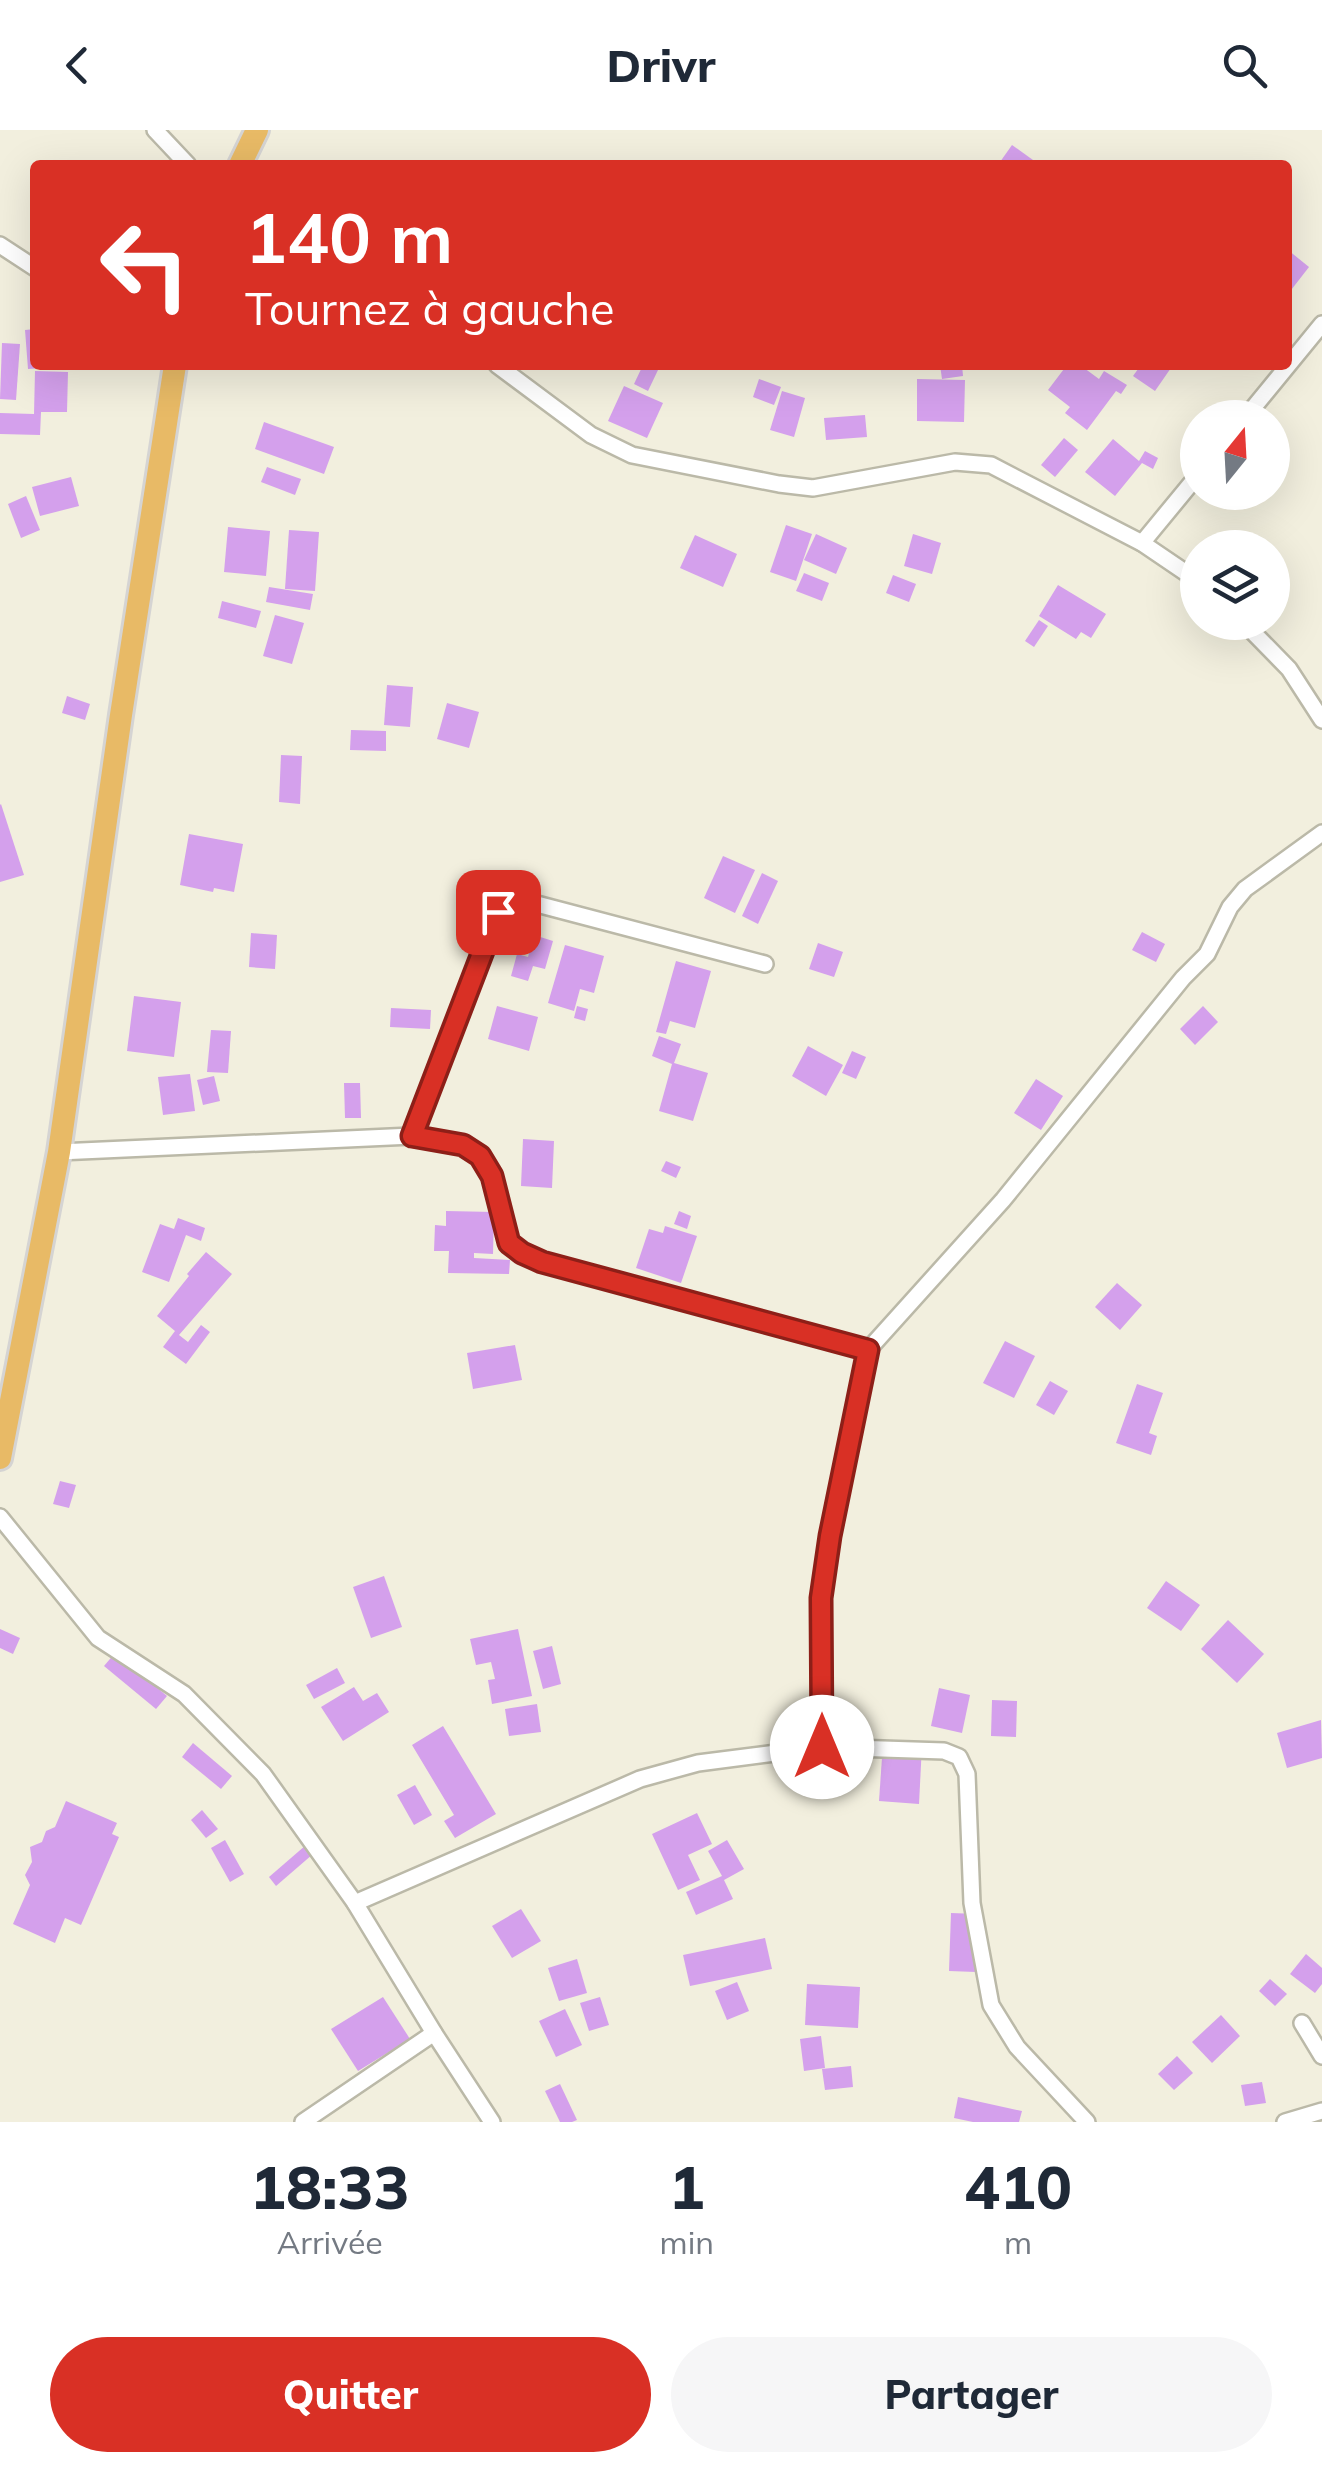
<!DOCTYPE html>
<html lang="fr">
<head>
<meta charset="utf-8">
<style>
	body { margin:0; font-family:Mulish,sans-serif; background:#f6f6f7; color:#1f2937; height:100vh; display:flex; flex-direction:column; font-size:38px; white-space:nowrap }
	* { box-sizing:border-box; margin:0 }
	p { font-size:32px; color:#747a83 }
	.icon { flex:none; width:55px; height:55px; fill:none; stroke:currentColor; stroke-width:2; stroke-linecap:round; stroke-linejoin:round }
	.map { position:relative; height:1992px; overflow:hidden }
	.panel { display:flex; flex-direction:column; background:#fff; flex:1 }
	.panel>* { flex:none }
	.hud { position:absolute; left:30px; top:30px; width:1262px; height:210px; border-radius:10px; box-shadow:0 10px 40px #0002; background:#d93025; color:#fff; overflow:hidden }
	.needle { width:65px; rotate:18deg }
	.controls { position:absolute; left:1180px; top:270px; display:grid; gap:20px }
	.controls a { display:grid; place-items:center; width:110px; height:110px; border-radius:50%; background:#fff; box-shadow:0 10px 40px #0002; font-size:50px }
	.pin { position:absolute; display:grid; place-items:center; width:85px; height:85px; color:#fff; margin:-42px; border-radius:20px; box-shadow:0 5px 15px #0006 }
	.me { position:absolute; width:110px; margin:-55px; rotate:0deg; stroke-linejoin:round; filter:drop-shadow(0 0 8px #0008) }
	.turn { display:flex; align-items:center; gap:35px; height:210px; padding:0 50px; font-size:45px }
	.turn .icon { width:130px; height:130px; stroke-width:2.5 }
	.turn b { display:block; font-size:70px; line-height:85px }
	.eta { display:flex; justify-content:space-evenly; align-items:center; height:170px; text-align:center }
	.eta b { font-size:60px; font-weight:800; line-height:70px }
	.action { display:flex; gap:20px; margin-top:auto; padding:20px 50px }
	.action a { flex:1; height:115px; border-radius:60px; background:#d93025; color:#fff; font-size:40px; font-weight:800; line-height:115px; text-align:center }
	.action a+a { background:#f6f6f7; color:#1f2937 }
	header { display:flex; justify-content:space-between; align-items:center; height:130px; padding:0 50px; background:#fff; font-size:45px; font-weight:800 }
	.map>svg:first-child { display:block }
	.building { fill:#d4a0ec }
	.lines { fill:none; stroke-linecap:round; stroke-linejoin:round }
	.minor-casing { stroke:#bbb9a8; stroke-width:20 }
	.primary-casing { stroke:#d5d4d3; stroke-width:28 }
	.minor { stroke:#fff; stroke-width:15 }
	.primary { stroke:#e8ba66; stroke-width:22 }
	.route-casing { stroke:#8d1f18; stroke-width:25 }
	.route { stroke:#d93025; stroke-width:18 }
</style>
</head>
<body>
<header><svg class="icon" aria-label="back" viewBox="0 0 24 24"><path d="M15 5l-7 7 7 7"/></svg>Drivr<svg class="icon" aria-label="search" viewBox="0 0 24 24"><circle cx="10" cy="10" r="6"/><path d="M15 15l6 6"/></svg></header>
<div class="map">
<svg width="1322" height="1992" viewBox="0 0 1322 1992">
	<rect width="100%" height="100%" fill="#f2efde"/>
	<g class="building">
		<polygon points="1012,15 1033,30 1030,35 1005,35 1000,32"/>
		<polygon points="1288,120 1309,137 1288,164"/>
		<polygon points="35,199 35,235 43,235 43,238 28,239 25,200"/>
		<polygon points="2,213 20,214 16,270 0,269"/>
		<polygon points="643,235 658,240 648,261 634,254"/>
		<polygon points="940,235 962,235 963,246 942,249"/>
		<polygon points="1067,235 1080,235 1099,249 1104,241 1127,255 1121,264 1116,261 1087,300 1065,283 1070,277 1048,260"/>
		<polygon points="1141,235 1173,235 1155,261 1133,246"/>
		<polygon points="35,241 68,242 67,282 41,282 40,305 0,304 0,283 34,284"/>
		<polygon points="759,249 781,257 774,275 753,267"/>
		<polygon points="917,249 965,250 964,292 917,291"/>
		<polygon points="624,256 663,273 647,308 608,291"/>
		<polygon points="782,261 805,268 794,307 770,300"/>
		<polygon points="865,285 867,307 826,310 824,288"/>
		<polygon points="264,292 334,317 324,344 255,319"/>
		<polygon points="1064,308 1078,320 1055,347 1041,335"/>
		<polygon points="1113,309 1139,331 1145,321 1158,328 1153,339 1142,333 1115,366 1085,342"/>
		<polygon points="267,337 301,349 295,365 261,352"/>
		<polygon points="71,347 79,376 40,386 32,357"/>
		<polygon points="26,366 40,400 21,408 8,374"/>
		<polygon points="786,395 812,404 796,451 770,442"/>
		<polygon points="228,397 270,401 266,446 224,442"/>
		<polygon points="289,400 319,402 315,461 285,459"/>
		<polygon points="816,404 847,418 836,444 804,430"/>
		<polygon points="913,404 941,413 932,444 904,436"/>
		<polygon points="695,405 737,424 723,457 680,438"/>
		<polygon points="804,443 829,453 822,471 796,461"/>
		<polygon points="893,445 916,454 909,472 886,463"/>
		<polygon points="1058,455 1106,484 1091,508 1081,502 1076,509 1039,486"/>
		<polygon points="269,457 313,464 310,480 266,472"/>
		<polygon points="222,471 261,481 256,498 218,488"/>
		<polygon points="275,485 304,493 292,534 263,526"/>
		<polygon points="1039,490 1048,496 1034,517 1025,511"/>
		<polygon points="387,555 413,557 410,597 384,595"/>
		<polygon points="67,566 90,574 85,590 62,583"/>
		<polygon points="447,573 479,582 469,618 437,609"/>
		<polygon points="351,600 386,601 386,621 350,620"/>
		<polygon points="281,625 302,626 300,674 279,672"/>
		<polygon points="1,674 24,745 0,752 0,675"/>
		<polygon points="189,704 243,714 234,762 214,758 213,762 180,755"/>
		<polygon points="723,726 755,740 735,783 704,768"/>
		<polygon points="762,743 778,751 758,794 742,786"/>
		<polygon points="1142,802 1165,814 1156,832 1132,820"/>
		<polygon points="251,803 277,805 275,839 249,837"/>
		<polygon points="534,805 553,811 545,839 533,836 528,851 511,846 517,824 528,827"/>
		<polygon points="818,813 843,822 834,847 809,839"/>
		<polygon points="565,815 604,826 594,863 580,859 574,881 548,873"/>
		<polygon points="676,831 711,841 695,898 670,891 666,904 656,902"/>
		<polygon points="134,866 181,872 174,927 127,921"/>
		<polygon points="497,876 538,887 529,921 488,909"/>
		<polygon points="577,876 588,879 585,891 574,888"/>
		<polygon points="1203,876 1218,892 1195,915 1180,899"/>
		<polygon points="391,878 431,880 430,899 390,897"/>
		<polygon points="211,900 231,901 228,943 207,942"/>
		<polygon points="659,906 681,914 674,933 708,943 693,991 659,981 672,934 652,926"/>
		<polygon points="808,916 843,935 826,966 792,946"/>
		<polygon points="852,921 866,927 856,949 842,943"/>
		<polygon points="190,944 195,981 163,985 158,947"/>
		<polygon points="214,946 220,971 203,975 197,950"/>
		<polygon points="1036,949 1063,966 1041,1000 1014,983"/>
		<polygon points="344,953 360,953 361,988 345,988"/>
		<polygon points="523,1009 554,1011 552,1058 521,1056"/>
		<polygon points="666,1031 681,1037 676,1048 661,1041"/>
		<polygon points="446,1081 494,1082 493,1124 474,1123 474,1128 510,1130 509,1144 448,1143 449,1121 434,1121 435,1095 446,1096"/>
		<polygon points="679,1081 691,1086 687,1099 674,1094"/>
		<polygon points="178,1088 205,1098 201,1111 186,1105 169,1152 142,1142 160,1094 174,1099"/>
		<polygon points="665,1096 697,1106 681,1153 636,1138 649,1099 663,1103"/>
		<polygon points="206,1122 232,1144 179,1205 188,1212 201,1195 210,1202 186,1234 163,1217 175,1201 157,1186 189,1146 187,1144"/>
		<polygon points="1117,1153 1142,1175 1120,1200 1095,1177"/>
		<polygon points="1005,1211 1035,1226 1014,1268 983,1253"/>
		<polygon points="515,1215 522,1250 473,1259 467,1223"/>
		<polygon points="1050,1251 1068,1261 1054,1285 1036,1275"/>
		<polygon points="1137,1254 1163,1263 1149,1303 1157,1306 1151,1325 1116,1313"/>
		<polygon points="60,1351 76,1355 69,1378 53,1374"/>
		<polygon points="384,1446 402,1497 371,1508 353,1457"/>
		<polygon points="1166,1451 1200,1475 1181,1501 1147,1478"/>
		<polygon points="1228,1490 1264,1524 1237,1553 1201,1519"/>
		<polygon points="0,1499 20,1508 13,1524 0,1518"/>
		<polygon points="518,1499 532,1566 492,1574 488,1550 495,1549 491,1532 476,1535 470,1509"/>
		<polygon points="552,1516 561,1554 543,1559 533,1521"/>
		<polygon points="115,1523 167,1566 156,1579 104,1536"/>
		<polygon points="337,1538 345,1553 314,1569 306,1555"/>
		<polygon points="354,1557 363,1571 377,1563 389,1582 343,1611 321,1577"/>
		<polygon points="939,1558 970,1565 962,1603 931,1596"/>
		<polygon points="992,1570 1017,1571 1016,1607 991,1606"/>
		<polygon points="537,1574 541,1602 509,1606 505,1579"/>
		<polygon points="1321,1590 1322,1628 1287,1638 1277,1603"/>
		<polygon points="443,1596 496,1684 455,1708 444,1691 454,1685 412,1615"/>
		<polygon points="193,1613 232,1646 221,1659 182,1627"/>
		<polygon points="883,1613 922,1615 919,1674 879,1671"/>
		<polygon points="415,1655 432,1685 414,1695 397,1665"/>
		<polygon points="66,1671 117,1693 112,1704 119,1707 81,1795 65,1788 55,1813 13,1794 30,1755 25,1745 32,1732 30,1717 42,1712 46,1701 55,1697"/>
		<polygon points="202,1680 218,1699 206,1708 191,1690"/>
		<polygon points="697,1683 712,1714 688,1725 700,1750 678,1760 652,1704"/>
		<polygon points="225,1710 244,1744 230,1752 211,1718"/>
		<polygon points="727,1710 744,1739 724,1750 733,1769 696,1785 686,1762 722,1746 708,1721"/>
		<polygon points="306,1715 313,1724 276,1756 269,1747"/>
		<polygon points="521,1779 541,1811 512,1828 492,1796"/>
		<polygon points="951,1783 978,1784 976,1842 949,1841"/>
		<polygon points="765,1808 772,1839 690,1856 683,1825"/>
		<polygon points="1306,1824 1322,1838 1322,1854 1315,1863 1290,1844"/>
		<polygon points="577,1829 587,1863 559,1871 548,1838"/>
		<polygon points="1270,1849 1287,1864 1275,1876 1259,1861"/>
		<polygon points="737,1852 749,1881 727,1890 715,1861"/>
		<polygon points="807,1854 860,1857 858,1898 805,1895"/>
		<polygon points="383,1867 410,1909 358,1941 331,1899"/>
		<polygon points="600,1867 609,1895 589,1901 580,1873"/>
		<polygon points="565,1879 582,1915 556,1927 539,1891"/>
		<polygon points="1221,1885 1240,1906 1212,1933 1192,1912"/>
		<polygon points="821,1906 825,1938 804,1941 800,1909"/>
		<polygon points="1177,1926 1193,1943 1174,1960 1158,1944"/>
		<polygon points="851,1936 853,1957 825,1960 822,1939"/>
		<polygon points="1262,1952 1266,1973 1245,1976 1241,1955"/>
		<polygon points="560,1954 577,1990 572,1992 560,1992 545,1961"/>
		<polygon points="958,1967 1022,1981 1019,1992 973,1992 954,1988"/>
	</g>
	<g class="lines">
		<g class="minor-casing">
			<g id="minor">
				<polyline points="155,0 188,35"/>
				<polyline points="0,115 35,138"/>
				<polyline points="497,235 591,305 632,325 779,354 813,358 955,332 991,335 1142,413 1198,451"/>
				<polyline points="1245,288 1322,194"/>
				<polyline points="1142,413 1198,345"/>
				<polyline points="1243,492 1289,539 1322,590"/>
				<polyline points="412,1006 498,783 511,772 533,773 765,834"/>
				<polyline points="59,1022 412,1006 463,1015 480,1026 492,1046 509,1113 542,1133 868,1220"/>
				<polyline points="0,1387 98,1508 184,1564 263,1644 355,1773 434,1903 492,1992"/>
				<polyline points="822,1617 821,1468 830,1406 868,1220 1003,1070 1183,848 1207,824 1230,777 1245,759 1322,703"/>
				<polyline points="355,1773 640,1649 698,1633 822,1617 944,1621 959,1627 967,1644 972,1773 991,1875 1017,1917 1087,1992"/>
				<polyline points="1302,1893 1322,1926"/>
				<polyline points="303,1992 434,1903"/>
				<polyline points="1285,1992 1322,1981"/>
			</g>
		</g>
		<g class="primary-casing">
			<g id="primary">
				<polyline points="240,35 257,0"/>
				<polyline points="0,1328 59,1022 121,585 175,235"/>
			</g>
		</g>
		<use href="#minor" class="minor"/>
		<use href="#primary" class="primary"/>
	</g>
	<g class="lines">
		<g class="route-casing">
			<polyline id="route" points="498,782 412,1006 463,1015 480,1026 492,1046 509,1113 522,1123 542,1132 868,1220 830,1406 821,1468 822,1617"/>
		</g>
		<use href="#route" class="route"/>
	</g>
</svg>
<div class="controls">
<a><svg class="needle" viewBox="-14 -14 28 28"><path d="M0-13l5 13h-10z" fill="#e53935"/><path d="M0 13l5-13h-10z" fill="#747a83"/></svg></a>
<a><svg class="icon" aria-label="layers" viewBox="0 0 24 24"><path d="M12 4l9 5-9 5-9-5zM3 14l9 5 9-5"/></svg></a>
</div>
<div class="pin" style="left:498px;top:782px;background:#d93025"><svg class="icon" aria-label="arrive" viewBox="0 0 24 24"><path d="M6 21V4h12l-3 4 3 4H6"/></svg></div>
<svg class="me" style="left:822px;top:1617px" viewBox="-20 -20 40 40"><circle r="19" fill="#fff"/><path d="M0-13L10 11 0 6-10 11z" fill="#d93025"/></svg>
<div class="hud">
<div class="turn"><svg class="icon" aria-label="left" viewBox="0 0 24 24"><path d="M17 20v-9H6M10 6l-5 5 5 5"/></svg><div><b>140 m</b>Tournez à gauche</div></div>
</div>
</div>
<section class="panel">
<div class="eta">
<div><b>18:33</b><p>Arrivée</p></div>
<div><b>1</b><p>min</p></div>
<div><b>410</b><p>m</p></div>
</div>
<div class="action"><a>Quitter</a><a>Partager</a></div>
</section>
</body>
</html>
